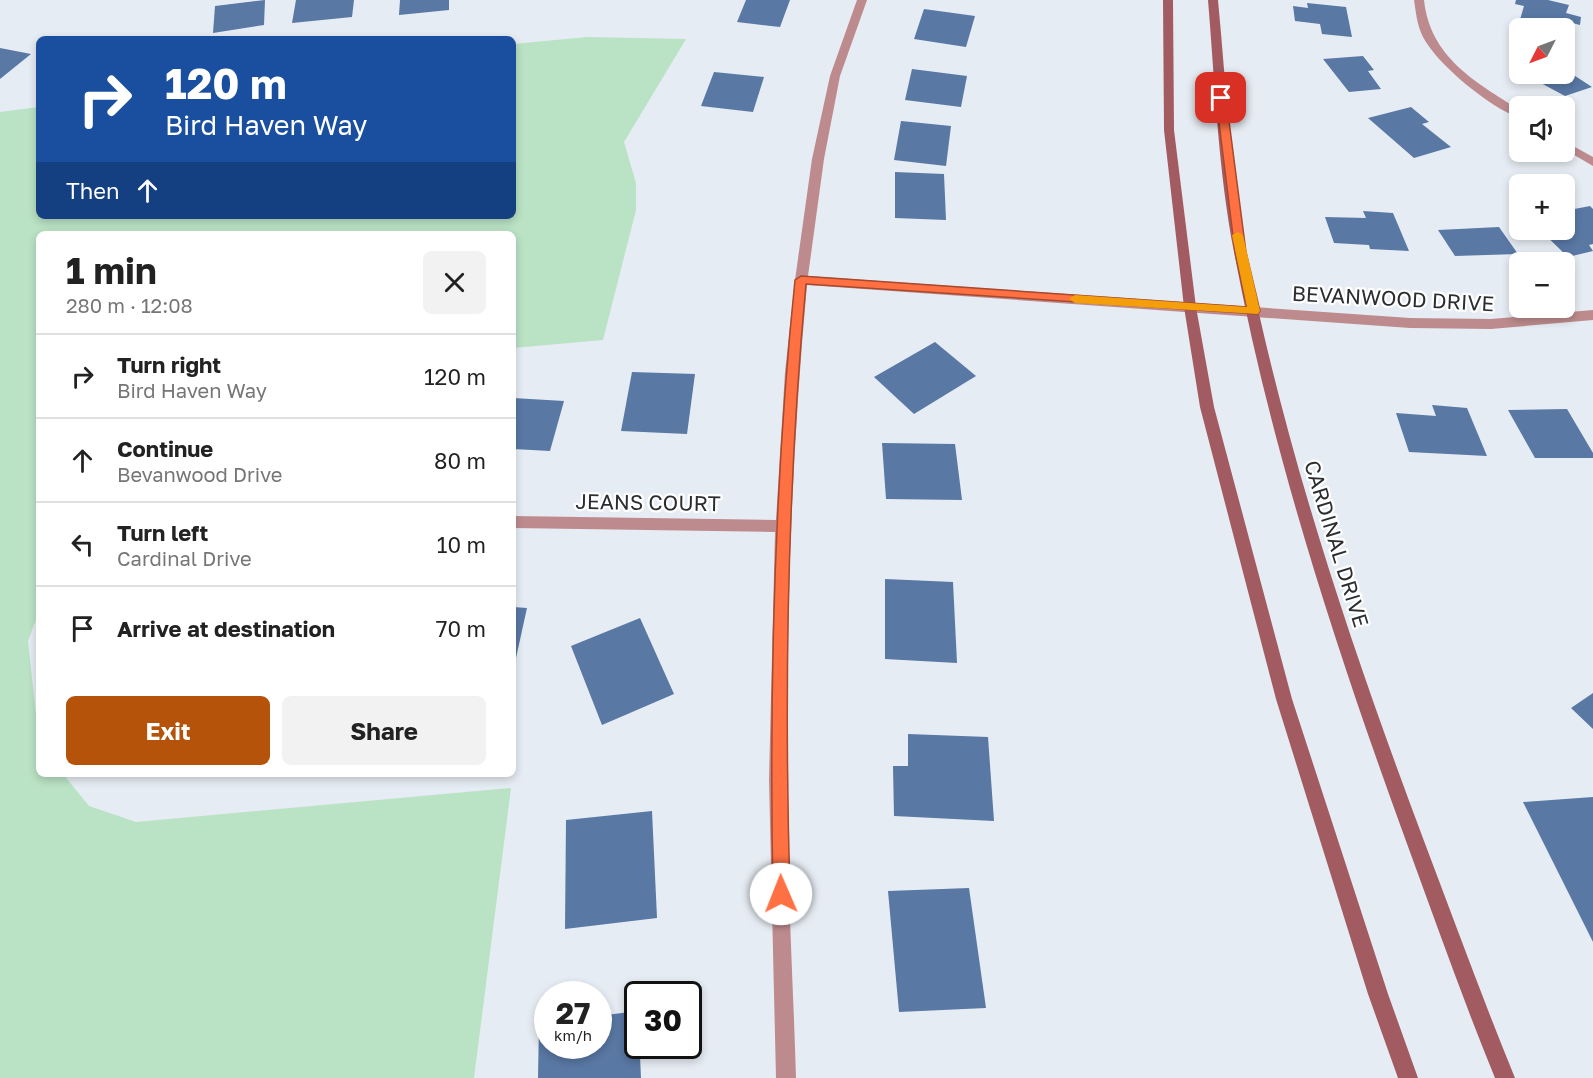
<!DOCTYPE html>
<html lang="en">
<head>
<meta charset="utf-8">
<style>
	body { margin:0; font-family:"Golos Text",sans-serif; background:#f2f2f2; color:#222; height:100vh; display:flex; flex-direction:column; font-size:22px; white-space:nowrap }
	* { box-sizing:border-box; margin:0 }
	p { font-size:20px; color:#767676 }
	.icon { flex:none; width:33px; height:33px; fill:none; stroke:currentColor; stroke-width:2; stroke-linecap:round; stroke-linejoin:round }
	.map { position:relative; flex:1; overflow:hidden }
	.drawer { position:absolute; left:36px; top:231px; width:480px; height:546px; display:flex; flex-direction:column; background:#fff; border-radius:9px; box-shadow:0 3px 9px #0003 }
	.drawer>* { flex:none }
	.guide { position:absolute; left:36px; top:36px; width:480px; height:183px; border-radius:9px; box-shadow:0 3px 9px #0003; background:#1a4fa0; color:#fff; overflow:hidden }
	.needle { width:39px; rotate:228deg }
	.fabs { position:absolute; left:1509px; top:18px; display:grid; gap:12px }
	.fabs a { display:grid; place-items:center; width:66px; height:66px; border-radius:9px; background:#fff; box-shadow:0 3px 9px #0003; font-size:30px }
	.speed { position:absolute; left:534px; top:981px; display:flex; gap:12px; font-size:30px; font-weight:700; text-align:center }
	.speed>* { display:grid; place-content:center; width:78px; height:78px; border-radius:50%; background:#fff; box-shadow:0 3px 9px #0003; line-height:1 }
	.speed small { font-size:15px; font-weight:400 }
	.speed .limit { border:3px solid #111; border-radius:9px; background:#fff; color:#111 }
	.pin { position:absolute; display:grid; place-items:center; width:51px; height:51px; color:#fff; margin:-26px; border-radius:12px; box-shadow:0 3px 9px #0006 }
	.me { position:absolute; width:66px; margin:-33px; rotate:359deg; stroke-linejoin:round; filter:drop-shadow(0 0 4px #0008) }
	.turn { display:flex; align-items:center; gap:21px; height:126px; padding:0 30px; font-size:27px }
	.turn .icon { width:78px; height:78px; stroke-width:2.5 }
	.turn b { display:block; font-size:42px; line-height:51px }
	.then { display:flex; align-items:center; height:57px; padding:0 30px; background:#0003; gap:12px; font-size:22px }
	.round { display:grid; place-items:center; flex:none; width:63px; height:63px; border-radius:9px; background:#f2f2f2 }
	.summary { display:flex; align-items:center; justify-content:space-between; height:102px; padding:0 30px }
	h1 { font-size:36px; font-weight:700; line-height:45px }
	.button { display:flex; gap:12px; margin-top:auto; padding:12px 30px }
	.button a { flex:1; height:69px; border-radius:9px; background:#b45309; color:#fff; font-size:24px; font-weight:700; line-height:69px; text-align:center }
	.button a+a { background:#f2f2f2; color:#222 }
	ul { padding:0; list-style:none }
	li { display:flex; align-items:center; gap:18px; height:84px; padding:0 30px; border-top:2px solid #e0e0e0 }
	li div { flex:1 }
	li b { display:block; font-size:22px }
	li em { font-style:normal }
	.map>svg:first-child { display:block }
	.green { fill:#bae2c4 }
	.building { fill:#5978a4 }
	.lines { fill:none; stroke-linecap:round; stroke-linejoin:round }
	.minor { fill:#bd8b8d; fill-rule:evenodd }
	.secondary { fill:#a25b60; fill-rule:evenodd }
	.route { fill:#ff7043; stroke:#a6492c; stroke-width:1.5 }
	.slow { fill:#f59e0b }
	.labels { text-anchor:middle; stroke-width:4.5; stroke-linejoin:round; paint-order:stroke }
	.street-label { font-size:21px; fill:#2b2d30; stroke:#fff }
</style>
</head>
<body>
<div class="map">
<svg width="1593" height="1078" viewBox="0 0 1593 1078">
	<rect width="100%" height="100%" fill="#e6ecf3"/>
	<polygon class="green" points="588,37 686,39 624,142 636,183 636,210 603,340 513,348 513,234 39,234 39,611 28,641 39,743 39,774 63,774 89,806 136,822 511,788 474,1078 0,1078 0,112 39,107 39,216 513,216 513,44"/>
	<g class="building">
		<polygon points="265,0 264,25 213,33 215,6"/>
		<polygon points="296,0 354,0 352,17 292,23"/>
		<polygon points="400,0 449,0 449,10 399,15"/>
		<polygon points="746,0 790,0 780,27 737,22"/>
		<polygon points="1516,0 1548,0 1569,5 1566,13 1581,17 1580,25 1564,21 1563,28 1541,28 1519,23 1524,6 1515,4"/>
		<polygon points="1307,3 1346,7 1352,37 1322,34 1320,24 1295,21 1293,6 1308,8"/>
		<polygon points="924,9 975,16 966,47 914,39"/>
		<polygon points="0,48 31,54 0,79"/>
		<polygon points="1363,56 1374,70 1368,71 1381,89 1349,92 1323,59"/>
		<polygon points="1564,65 1571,69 1566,70 1592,87 1565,96 1524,74 1564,74"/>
		<polygon points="912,69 967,76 961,107 905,100"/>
		<polygon points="714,72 764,77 753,112 701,106"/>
		<polygon points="1411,107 1429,122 1422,124 1451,147 1414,158 1368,118"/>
		<polygon points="901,121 951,126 946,166 894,160"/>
		<polygon points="895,172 944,174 946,220 895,218"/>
		<polygon points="1590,206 1593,209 1593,244 1589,245 1593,251 1568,257 1540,230 1564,230 1564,211"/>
		<polygon points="1363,211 1393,213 1409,251 1370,249 1369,245 1334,243 1325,217 1366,218"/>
		<polygon points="1499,227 1518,254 1455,256 1438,230"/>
		<polygon points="935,342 976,376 914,414 874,377"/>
		<polygon points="632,372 695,374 687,434 621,431"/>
		<polygon points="513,398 564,401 550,451 513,449"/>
		<polygon points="1432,405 1467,408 1487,456 1409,452 1396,413 1436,416"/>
		<polygon points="1567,409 1593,453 1593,458 1535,458 1508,410"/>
		<polygon points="882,443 955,444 962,500 886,499"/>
		<polygon points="885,579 953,582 957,663 885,659"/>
		<polygon points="513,607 527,608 514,667 513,667"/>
		<polygon points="640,618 674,694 602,725 571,646"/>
		<polygon points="1593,693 1593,729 1571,708"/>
		<polygon points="908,734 988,737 994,821 894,816 893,766 908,766"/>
		<polygon points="1593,797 1593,942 1523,802"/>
		<polygon points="652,811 657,918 565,929 566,820"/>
		<polygon points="969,888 986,1008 899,1012 888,891"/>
		<polygon points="638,1011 641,1078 538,1078 539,1024 548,1023 548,1046 598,1046 598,1016"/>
	</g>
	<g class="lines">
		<g class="minor">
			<path d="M857 0H867L840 76 824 159 808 276 1410 318 1491 319 1593 310V320L1491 329 1410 328 807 285C792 449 786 614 787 779 787 878 793 978 796 1078H776L769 780 775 532 513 528V516L776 520 785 372 795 280 812 159 830 76Z"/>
			<path d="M1414 0H1424C1430 57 1475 82 1520 110V118C1490 108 1437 64 1423 37 1417 25 1416 13 1414 0Z"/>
			<polygon points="1564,141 1593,157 1593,166 1564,149"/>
		</g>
		<g class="secondary">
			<polygon points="1163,0 1173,0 1174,130 1196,307 1214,407 1292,699 1388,994 1418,1078 1398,1078 1368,994 1276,699 1200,407 1184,307 1164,130"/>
			<path d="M1208 0H1218C1226 84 1230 169 1246 252 1286 454 1352 649 1424 841 1454 920 1483 1000 1515 1078H1495C1463 1000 1435 920 1406 841 1336 649 1272 453 1234 252 1218 169 1215 84 1208 0Z"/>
		</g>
	</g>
	<path class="route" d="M1221 95 1226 98 1246 252 1260 311 1258 314 806 284C787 487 784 691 790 894L787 900 781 903 775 900 773 894C769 689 774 484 795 280L801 276 1247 307 1235 252 1216 98Z"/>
	<polygon class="slow" points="1238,232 1243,235 1260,311 1258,314 1075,303 1069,299 1075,295 1247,307 1232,235"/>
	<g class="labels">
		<g class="street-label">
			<text transform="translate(1393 299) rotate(3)" y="7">BEVANWOOD DRIVE</text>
			<text transform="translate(648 503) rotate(1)" y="7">JEANS COURT</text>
			<text transform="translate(1336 544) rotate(73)" y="7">CARDINAL DRIVE</text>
		</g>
	</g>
</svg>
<div class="fabs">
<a><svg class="needle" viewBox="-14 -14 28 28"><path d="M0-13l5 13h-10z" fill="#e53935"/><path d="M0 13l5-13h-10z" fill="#767676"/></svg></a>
<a><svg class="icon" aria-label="sound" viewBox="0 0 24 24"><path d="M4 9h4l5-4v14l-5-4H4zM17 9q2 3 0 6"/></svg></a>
<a>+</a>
<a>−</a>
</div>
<div class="speed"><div>27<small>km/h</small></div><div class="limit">30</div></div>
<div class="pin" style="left:1221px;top:98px;background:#d93025"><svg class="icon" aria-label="arrive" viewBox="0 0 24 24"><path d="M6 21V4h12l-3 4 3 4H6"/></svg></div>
<svg class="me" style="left:781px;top:894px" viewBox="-20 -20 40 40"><circle r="19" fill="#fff"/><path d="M0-13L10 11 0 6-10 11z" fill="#ff7043"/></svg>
<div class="guide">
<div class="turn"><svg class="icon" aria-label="right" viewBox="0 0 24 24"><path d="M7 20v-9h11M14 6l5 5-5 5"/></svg><div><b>120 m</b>Bird Haven Way</div></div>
<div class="then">Then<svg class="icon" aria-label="ahead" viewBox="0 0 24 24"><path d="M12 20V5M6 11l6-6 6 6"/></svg></div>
</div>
<section class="drawer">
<div class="summary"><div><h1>1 min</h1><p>280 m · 12:08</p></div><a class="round"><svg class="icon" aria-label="close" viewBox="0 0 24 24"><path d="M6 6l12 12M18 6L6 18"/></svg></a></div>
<ul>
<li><svg class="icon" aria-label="right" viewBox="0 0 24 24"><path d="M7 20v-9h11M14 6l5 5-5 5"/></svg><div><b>Turn right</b><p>Bird Haven Way</p></div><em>120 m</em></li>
<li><svg class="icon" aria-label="ahead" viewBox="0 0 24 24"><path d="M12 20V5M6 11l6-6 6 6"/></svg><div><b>Continue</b><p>Bevanwood Drive</p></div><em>80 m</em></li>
<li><svg class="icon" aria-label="left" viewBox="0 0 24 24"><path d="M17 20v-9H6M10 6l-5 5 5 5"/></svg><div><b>Turn left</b><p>Cardinal Drive</p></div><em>10 m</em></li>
<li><svg class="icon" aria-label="arrive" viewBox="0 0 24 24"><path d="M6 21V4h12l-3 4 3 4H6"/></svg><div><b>Arrive at destination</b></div><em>70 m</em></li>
</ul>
<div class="button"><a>Exit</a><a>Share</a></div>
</section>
</div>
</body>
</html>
